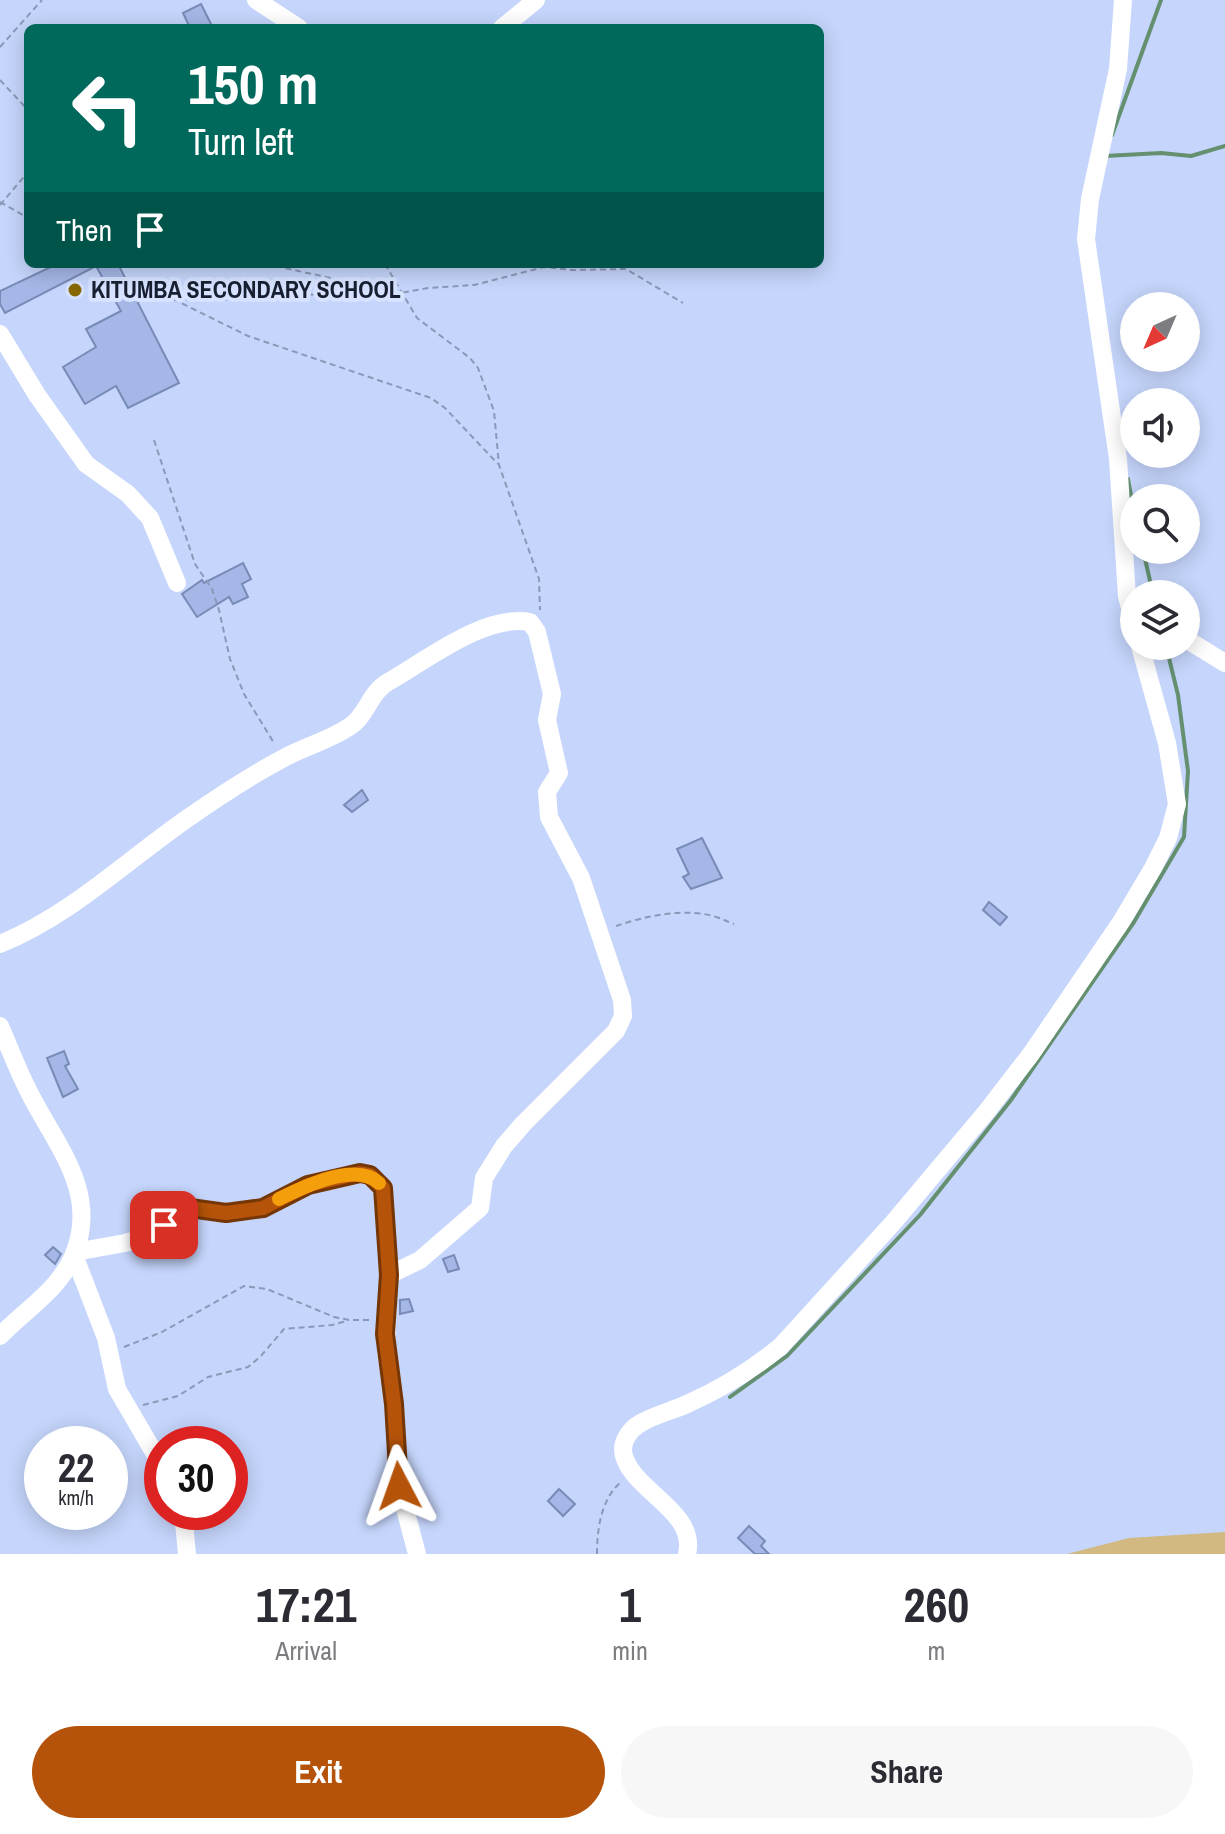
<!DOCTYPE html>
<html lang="en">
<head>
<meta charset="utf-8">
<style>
	body { margin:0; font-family:"Archivo Narrow",sans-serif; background:#f7f7f7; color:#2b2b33; height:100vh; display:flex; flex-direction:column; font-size:30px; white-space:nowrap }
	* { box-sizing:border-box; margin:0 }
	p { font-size:26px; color:#7c7c81 }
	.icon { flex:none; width:44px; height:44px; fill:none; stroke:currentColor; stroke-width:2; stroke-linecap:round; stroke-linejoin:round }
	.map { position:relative; height:1554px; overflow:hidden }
	.panel { display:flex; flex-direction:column; background:#fff; flex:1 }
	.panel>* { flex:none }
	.top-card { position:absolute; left:24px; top:24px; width:800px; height:244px; border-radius:12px; box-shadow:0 4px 20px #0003; background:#00695c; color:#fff; overflow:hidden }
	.needle { width:52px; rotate:224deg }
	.fabs { position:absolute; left:1120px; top:292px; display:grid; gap:16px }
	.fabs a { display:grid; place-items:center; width:80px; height:80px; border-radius:50%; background:#fff; box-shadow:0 4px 20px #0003; font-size:40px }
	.speed { position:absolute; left:24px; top:1426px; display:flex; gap:16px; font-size:40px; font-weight:700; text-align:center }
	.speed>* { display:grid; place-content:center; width:104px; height:104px; border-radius:50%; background:#fff; box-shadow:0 4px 20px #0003; line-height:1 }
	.speed small { font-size:20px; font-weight:400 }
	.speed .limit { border:12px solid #d22; background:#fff; color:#111 }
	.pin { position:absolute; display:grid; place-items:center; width:68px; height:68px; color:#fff; margin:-34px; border-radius:16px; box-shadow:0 4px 12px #0006 }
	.me { position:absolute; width:88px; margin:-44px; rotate:356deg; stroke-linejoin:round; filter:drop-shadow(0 0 6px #0008) }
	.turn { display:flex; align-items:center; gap:28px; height:168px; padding:0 32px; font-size:36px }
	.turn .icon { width:104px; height:104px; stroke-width:2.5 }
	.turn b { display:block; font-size:56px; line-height:68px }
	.then { display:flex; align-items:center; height:76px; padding:0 32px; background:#0003; gap:16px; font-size:30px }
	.eta { display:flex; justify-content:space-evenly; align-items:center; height:136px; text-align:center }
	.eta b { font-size:48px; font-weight:700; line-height:56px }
	.primary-button { display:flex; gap:16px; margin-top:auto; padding:16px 32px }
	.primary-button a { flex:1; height:92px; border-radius:48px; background:#b45309; color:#fff; font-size:32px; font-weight:700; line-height:92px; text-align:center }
	.primary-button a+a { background:#f7f7f7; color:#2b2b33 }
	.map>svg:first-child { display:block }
	.green { fill:#d1b981 }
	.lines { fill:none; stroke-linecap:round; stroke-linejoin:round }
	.stream { stroke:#649070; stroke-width:4 }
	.building { fill:#a5b7e6; stroke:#788ab6; stroke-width:2 }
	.path { stroke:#8b98b7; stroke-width:2; stroke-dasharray:6 4; stroke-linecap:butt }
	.minor { stroke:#fff; stroke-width:18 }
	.route-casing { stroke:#753606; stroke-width:20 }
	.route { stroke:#b45309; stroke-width:14 }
	.slow { stroke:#f59e0b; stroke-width:14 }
	.poi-dot { fill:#876803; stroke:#d6e2ff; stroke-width:3 }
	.labels { text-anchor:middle; stroke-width:8; stroke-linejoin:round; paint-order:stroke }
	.poi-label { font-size:24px; font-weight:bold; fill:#181f30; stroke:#d6e2ff; text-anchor:start }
</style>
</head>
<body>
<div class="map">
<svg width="1225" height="1554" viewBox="0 0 1225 1554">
	<rect width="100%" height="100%" fill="#c5d5fb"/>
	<polygon class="green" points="1225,1532 1225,1554 1067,1554 1129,1538"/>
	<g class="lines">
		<g class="stream">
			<polyline points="1112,135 1161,0"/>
			<polyline points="1105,156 1161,153 1191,156 1225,146"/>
			<polyline points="1128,479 1134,512"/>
			<polyline points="1143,550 1153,594"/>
			<polyline points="730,1397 787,1356 920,1215 1011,1100 1134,922 1184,837 1188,771 1178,695 1166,646"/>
		</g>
	</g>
	<g class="building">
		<polygon points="201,4 213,28 190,28 183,13"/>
		<polygon points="57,264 118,264 179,383 128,408 116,386 85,404 63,367 96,347 86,329 121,311 96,266 5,313 0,304 0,291"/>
		<polygon points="243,563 251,579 242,584 248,597 233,604 229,597 197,617 182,594 202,580 204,583"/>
		<polygon points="362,790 368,800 352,812 344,805"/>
		<polygon points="702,838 722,878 691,889 683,877 689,874 677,849"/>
		<polygon points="989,902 1007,917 1000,925 983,910"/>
		<polygon points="64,1051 69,1064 65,1066 78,1089 63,1097 47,1058"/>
		<polygon points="53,1247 61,1254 55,1264 45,1255"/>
		<polygon points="454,1255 459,1269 448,1272 443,1259"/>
		<polygon points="409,1299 413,1311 400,1314 400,1300"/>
		<polygon points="559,1489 575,1504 563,1516 548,1501"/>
		<polygon points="749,1526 765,1541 761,1546 769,1554 755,1554 738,1538"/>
	</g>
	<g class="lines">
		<g class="path">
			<polyline points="0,47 42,0"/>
			<polyline points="0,80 28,110"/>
			<polyline points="0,202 28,218"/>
			<polyline points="0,205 28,172"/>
			<polyline points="266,264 400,293 428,288 474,285 544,267 573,270 626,269 683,303"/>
			<polyline points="290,264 298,271"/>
			<polyline points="385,264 417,318 470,358 478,368 494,411 499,465 539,579 540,610"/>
			<polyline points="141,298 218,300 375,291"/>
			<polyline points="173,299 248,336 431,398 445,408 498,464"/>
			<polyline points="154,440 195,564 212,589 219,610 230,659 244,694 274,743"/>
			<path d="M616 926C645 916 686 907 716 917 723 919 728 922 734 924"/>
			<polyline points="124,1347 162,1332 244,1286 267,1289 334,1317 349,1320 372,1320"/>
			<polyline points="143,1405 178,1396 208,1377 248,1367 260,1357 284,1329 332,1325 347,1321"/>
			<path d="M597 1554C597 1529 601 1499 621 1482"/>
		</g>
		<g class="minor">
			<polyline points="256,0 299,28"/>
			<polyline points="1123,0 1118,69 1090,199 1086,239 1118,459 1127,596 1134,624"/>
			<polyline points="502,28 536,0"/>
			<polyline points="0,334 37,395 86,464 128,494 150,518 177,583"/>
			<polyline points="1186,639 1225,663"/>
			<path d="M0 944C71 915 126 861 188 818 218 797 250 776 282 759 303 747 328 741 349 727 367 716 369 693 388 682 427 660 484 614 530 622L537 632 552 694 547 720 559 773 547 792 549 817 581 878 622 1000 623 1016 616 1031 523 1124 504 1146 484 1178 480 1208 420 1260 389 1275"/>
			<path d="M0 1026C9 1047 17 1068 27 1088 53 1142 100 1190 74 1254 61 1288 24 1311 0 1336"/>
			<polyline points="75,1252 125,1243 143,1238 190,1208 226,1213 263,1208 308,1185 360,1173 370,1175 383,1188 389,1275 386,1352 394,1404 399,1486 417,1554"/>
			<polyline points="74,1255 106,1338 117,1389 162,1466"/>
			<polyline points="183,1512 187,1554"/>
			<path d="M687 1554C697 1513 638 1493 625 1459 619 1445 628 1430 641 1423 654 1415 672 1411 687 1404 721 1389 752 1370 781 1346L892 1224 987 1111 1031 1054 1121 922 1153 868 1168 838 1177 804 1167 743 1140 646"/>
		</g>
	</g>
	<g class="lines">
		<g class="route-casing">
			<polyline id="route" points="164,1225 190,1208 226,1213 263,1208 308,1185 360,1173 370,1175 383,1188 389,1275 385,1334 394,1404 399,1486"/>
		</g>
		<use href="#route" class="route"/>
		<path class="slow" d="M279 1199C303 1187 356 1161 379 1183"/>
	</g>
	<circle class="poi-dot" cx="75" cy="290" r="8"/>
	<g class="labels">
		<g class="poi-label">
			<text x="91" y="298">KITUMBA SECONDARY SCHOOL</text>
		</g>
	</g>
</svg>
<div class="fabs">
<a><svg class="needle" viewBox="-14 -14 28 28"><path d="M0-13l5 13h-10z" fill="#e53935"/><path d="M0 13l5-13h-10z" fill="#7c7c81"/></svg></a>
<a><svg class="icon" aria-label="sound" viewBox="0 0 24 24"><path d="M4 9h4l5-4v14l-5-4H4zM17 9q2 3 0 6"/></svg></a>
<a><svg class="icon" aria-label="search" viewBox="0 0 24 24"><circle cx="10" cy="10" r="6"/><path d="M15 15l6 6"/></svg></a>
<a><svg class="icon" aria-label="layers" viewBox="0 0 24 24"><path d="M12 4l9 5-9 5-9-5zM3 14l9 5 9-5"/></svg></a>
</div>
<div class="speed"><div>22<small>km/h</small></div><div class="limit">30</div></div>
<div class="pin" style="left:164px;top:1225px;background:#d93025"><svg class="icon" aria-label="arrive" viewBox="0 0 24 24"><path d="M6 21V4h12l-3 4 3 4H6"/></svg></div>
<svg class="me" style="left:399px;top:1486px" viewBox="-20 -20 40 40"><path d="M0-17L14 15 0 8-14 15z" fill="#b45309" stroke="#fff" stroke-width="4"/></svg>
<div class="top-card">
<div class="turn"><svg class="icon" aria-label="left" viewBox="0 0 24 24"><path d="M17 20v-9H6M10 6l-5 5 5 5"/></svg><div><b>150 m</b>Turn left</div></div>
<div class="then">Then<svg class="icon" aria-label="arrive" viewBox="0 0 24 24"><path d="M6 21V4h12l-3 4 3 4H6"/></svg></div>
</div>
</div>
<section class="panel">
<div class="eta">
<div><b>17:21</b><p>Arrival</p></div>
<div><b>1</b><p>min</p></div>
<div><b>260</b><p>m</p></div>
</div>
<div class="primary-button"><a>Exit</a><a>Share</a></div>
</section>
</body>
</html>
